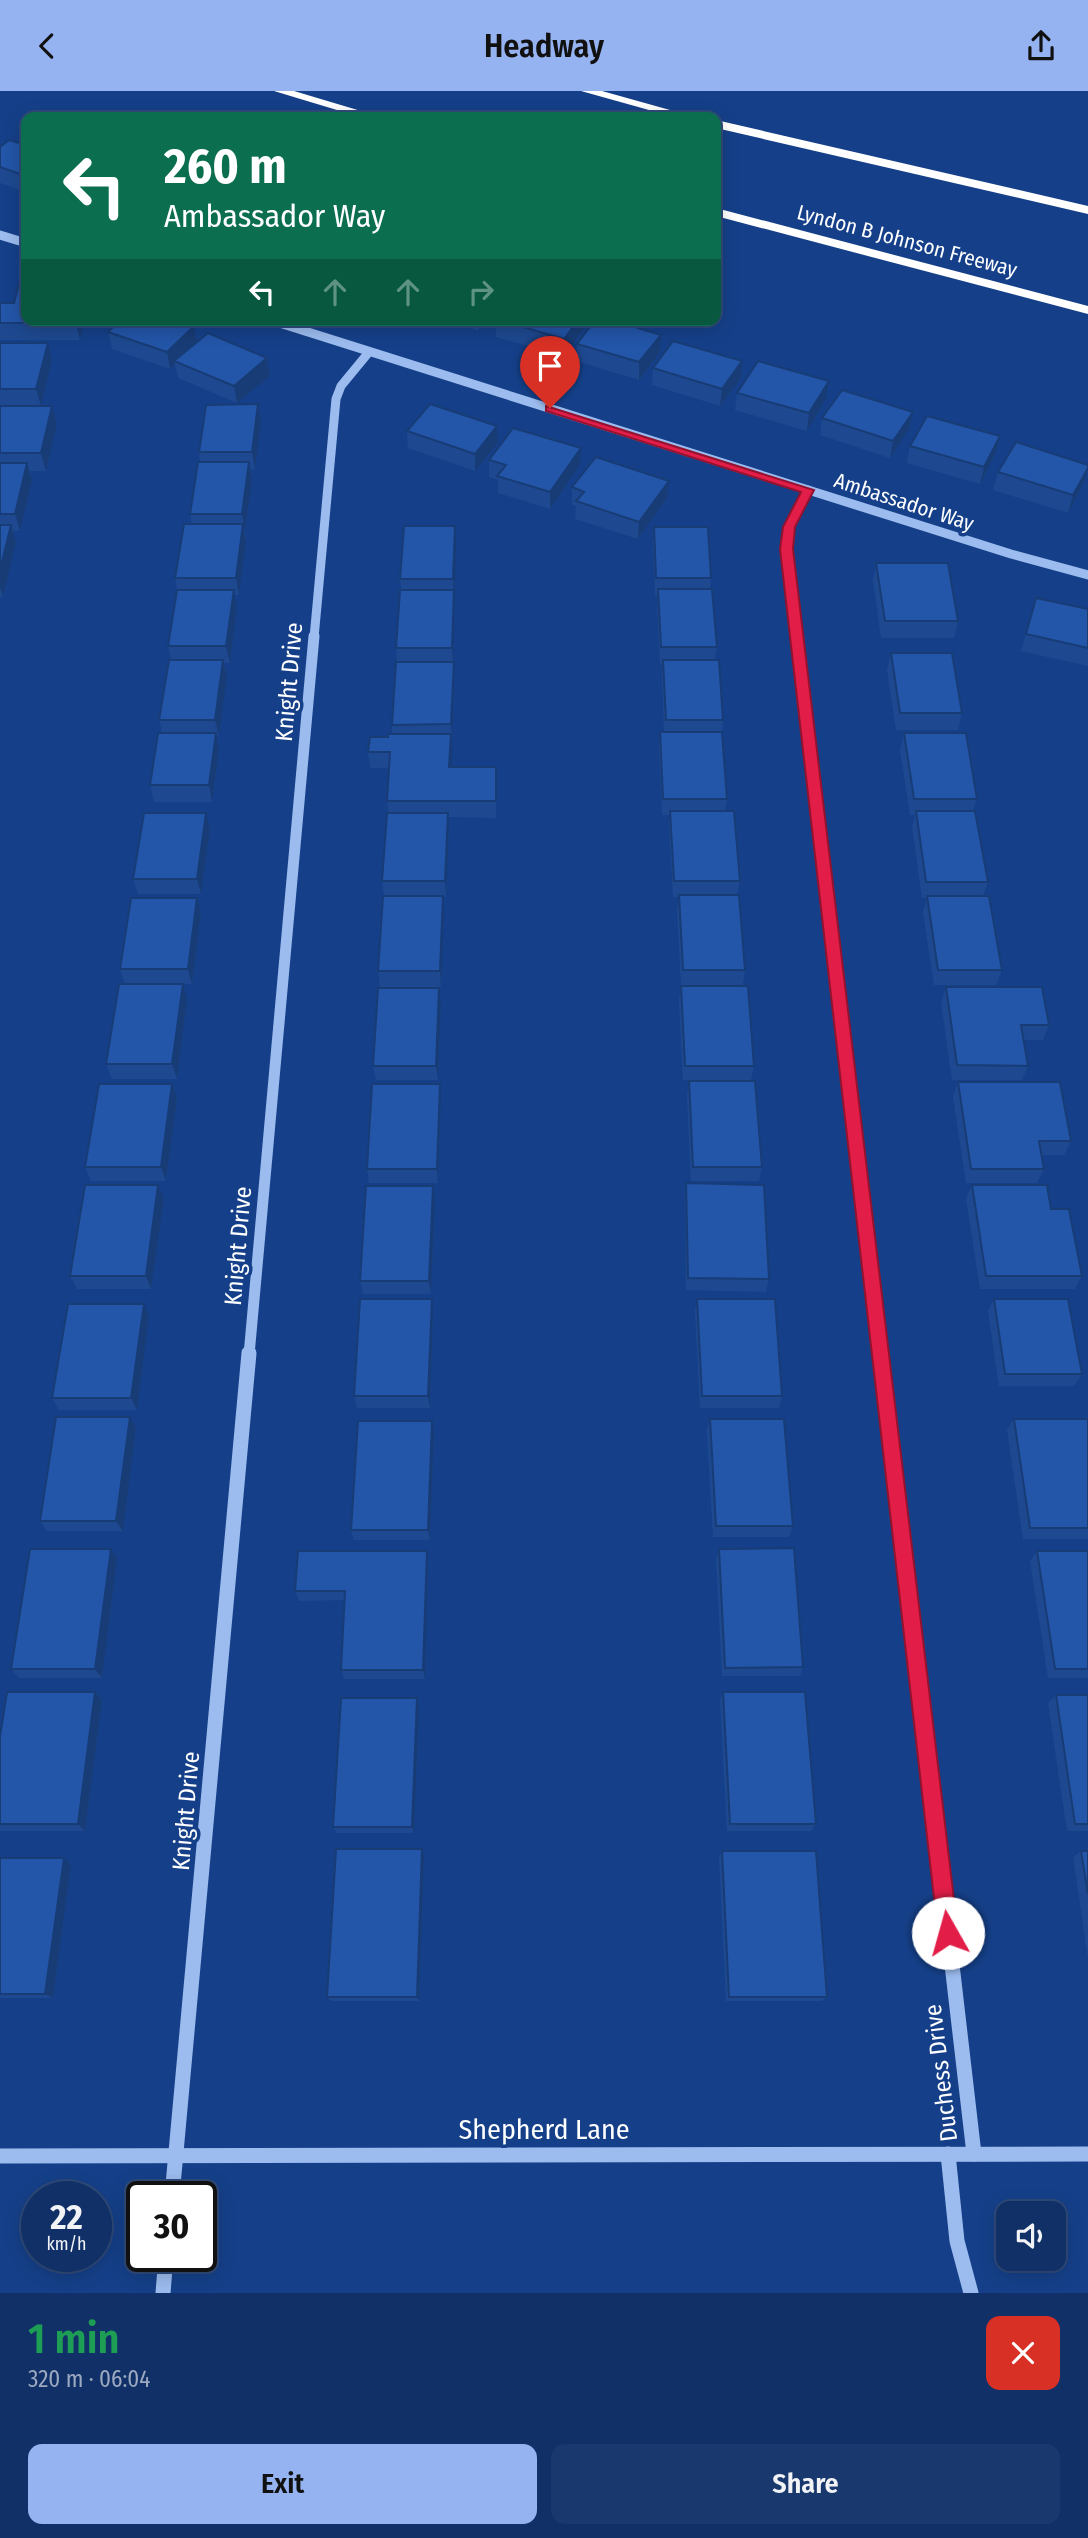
<!DOCTYPE html>
<html lang="en">
<head>
<meta charset="utf-8">
<style>
	body { margin:0; font-family:"Fira Sans Condensed",sans-serif; background:#19386d; color:#f1f3f6; height:100vh; display:flex; flex-direction:column; font-size:26px; white-space:nowrap }
	* { box-sizing:border-box; margin:0 }
	p { font-size:23px; color:#9ca9c0 }
	.icon { flex:none; width:38px; height:38px; fill:none; stroke:currentColor; stroke-width:2; stroke-linecap:round; stroke-linejoin:round }
	.map { position:relative; height:2202px; overflow:hidden }
	.side { display:flex; flex-direction:column; background:#103067; flex:1 }
	.side>* { flex:none }
	.top-card { position:absolute; left:21px; top:21px; width:700px; height:214px; border-radius:14px; box-shadow:0 4px 18px #0003,0 0 0 2px #304b7b; background:#0b6e4f; color:#fff; overflow:hidden }
	.fabs { position:absolute; left:996px; top:2110px; display:grid; gap:14px }
	.fabs a { display:grid; place-items:center; width:70px; height:70px; border-radius:14px; background:#103067; box-shadow:0 4px 18px #0003,0 0 0 2px #304b7b; font-size:35px }
	.speed { position:absolute; left:21px; top:2090px; display:flex; gap:14px; font-size:35px; font-weight:700; text-align:center }
	.speed>* { display:grid; place-content:center; width:91px; height:91px; border-radius:50%; background:#103067; box-shadow:0 4px 18px #0003,0 0 0 2px #304b7b; line-height:1 }
	.speed small { font-size:18px; font-weight:400 }
	.speed .limit { border:4px solid #111; border-radius:10px; background:#fff; color:#111 }
	.pin { position:absolute; display:grid; place-items:center; width:60px; height:60px; color:#fff; margin:-72px -30px; border-radius:50% 50% 50% 0; rotate:-45deg; box-shadow:0 0 7px #0007 }
	.pin .icon { rotate:45deg }
	.me { position:absolute; width:77px; margin:-38px; rotate:353deg; stroke-linejoin:round; filter:drop-shadow(0 0 5px #0008) }
	.turn { display:flex; align-items:center; gap:24px; height:147px; padding:0 28px; font-size:32px }
	.turn .icon { width:91px; height:91px; stroke-width:2.5 }
	.turn b { display:block; font-size:49px; line-height:60px }
	.lanes { display:flex; align-items:center; height:66px; padding:0 28px; background:#0003; justify-content:center; gap:35px; direction:ltr }
	.lanes .off { opacity:.35 }
	.round { display:grid; place-items:center; flex:none; width:74px; height:74px; border-radius:14px; background:#19386d }
	.headline { display:flex; align-items:center; justify-content:space-between; height:119px; padding:0 28px }
	h1 { font-size:42px; font-weight:600; line-height:52px; color:#1e9e55 }
	.cta { display:flex; gap:14px; margin-top:auto; padding:14px 28px }
	.cta a { flex:1; height:80px; border-radius:14px; background:#95b2f1; color:#111; font-size:28px; font-weight:600; line-height:80px; text-align:center }
	.cta a+a { background:#19386d; color:#f1f3f6 }
	header { display:flex; justify-content:space-between; align-items:center; height:91px; padding:0 28px; background:#95b2f1; color:#111; font-size:32px; font-weight:600 }
	.map>svg:first-child { display:block }
	.lines { fill:none; stroke-linecap:round; stroke-linejoin:round }
	.minor-far2 { stroke:#9cbcef; stroke-width:9 }
	.minor-far1 { stroke:#9cbcef; stroke-width:11 }
	.minor { stroke:#9cbcef; stroke-width:15 }
	.highway { fill:#fff; fill-rule:evenodd }
	.wall { fill:#1e4990 }
	.shaded-wall { fill:#183c76 }
	.building { fill:#2355a8; stroke:#183c76; stroke-width:2 }
	.route { fill:#e11d48; stroke:#92132f; stroke-width:2 }
	.labels { text-anchor:middle; stroke-width:7; stroke-linejoin:round; paint-order:stroke }
	.far-street-label { font-size:21px; fill:#fff; stroke:#154089 }
	.street-label { font-size:24px; fill:#fff; stroke:#154089 }
	.near-street-label { font-size:28px; fill:#fff; stroke:#154089 }
</style>
</head>
<body>
<header><svg class="icon" aria-label="back" viewBox="0 0 24 24"><path d="M15 5l-7 7 7 7"/></svg>Headway<svg class="icon" aria-label="share" viewBox="0 0 24 24"><path d="M12 15V3M7 8l5-5 5 5M5 13v7h14v-7"/></svg></header>
<div class="map">
<svg width="1088" height="2202" viewBox="0 0 1088 2202">
	<rect width="100%" height="100%" fill="#154089"/>
	<g class="lines">
		<g class="minor-far2">
			<polyline points="0,144 26,152"/>
			<polyline points="270,229 1011,463 1088,484"/>
			<polyline points="314,547 336,308 341,295 369,261"/>
			<polyline points="797,547 787,458 789,436 808,399"/>
		</g>
		<g class="minor-far1">
			<polyline points="797,545 881,1264"/>
			<polyline points="249,1264 314,545"/>
		</g>
		<g class="minor">
			<polyline points="881,1262 974,2063"/>
			<polyline points="948,2063 957,2150 971,2202"/>
			<polyline points="0,2065 1088,2063"/>
			<polyline points="172,2105 249,1262"/>
			<polyline points="163,2202 166,2165"/>
		</g>
		<g class="highway">
			<polygon points="274,0 294,0 381,26 360,26"/>
			<polygon points="581,0 602,0 695,26 674,26"/>
			<polygon points="716,29 1088,115 1088,123 716,37"/>
			<polygon points="716,117 1088,215 1088,223 716,125"/>
		</g>
	</g>
	<g class="wall">
		<polygon points="26,54 26,101 0,92 0,56"/>
		<polygon points="0,212 26,229 85,229 80,249 0,249"/>
		<polygon points="445,229 489,229 479,240"/>
		<polygon points="496,229 584,229 584,238 564,265 496,246"/>
		<polygon points="108,241 197,251 267,267 270,285 237,312 178,287 175,274 170,278 112,258"/>
		<polygon points="0,252 52,269 41,315 0,315"/>
		<polygon points="577,253 660,261 639,289 576,270"/>
		<polygon points="653,277 741,287 720,315 652,294"/>
		<polygon points="829,290 826,308 807,340 735,319 737,302"/>
		<polygon points="258,313 261,331 255,378 251,378 252,388 245,440 246,450 239,504 235,504 237,516 230,572 224,572 227,585 219,645 217,645 219,658 212,711 154,711 150,694 162,642 159,629 171,569 168,555 177,499 175,487 192,433 190,423 200,371 199,361"/>
		<polygon points="0,315 52,315 57,333 46,380 30,380 32,389 20,440 13,440 16,451 3,506 0,506"/>
		<polygon points="913,321 909,338 890,367 820,344 822,327"/>
		<polygon points="407,340 498,352 475,380 408,357"/>
		<polygon points="1000,345 996,362 980,393 907,372 910,355"/>
		<polygon points="489,369 580,374 550,418 498,402 498,389 489,386"/>
		<polygon points="998,381 1084,391 1068,422 993,399"/>
		<polygon points="669,390 667,407 638,448 575,428 576,415 572,414 572,396"/>
		<polygon points="654,436 711,487 710,498 717,556 715,569 723,629 722,642 727,708 725,720 740,790 737,804 745,879 743,894 681,894 677,820 679,806 673,806 669,736 670,724 662,724 659,657 660,641 664,641 662,586 662,573 660,573 657,515 658,504 655,504 653,453"/>
		<polygon points="456,452 453,571 454,588 452,650 451,650 451,676 496,676 496,727 448,726 449,738 446,806 443,806 444,821 441,896 380,896 378,880 384,805 382,790 389,722 387,710 389,677 370,677 368,661 392,643 392,634 397,571 396,557 401,499 400,488"/>
		<polygon points="876,472 958,530 954,547 881,547 873,489"/>
		<polygon points="1036,507 1088,518 1088,575 1021,560"/>
		<polygon points="891,562 962,622 958,639 896,639 887,579"/>
		<polygon points="904,642 977,708 973,720 988,791 983,805 1002,879 996,894 934,894 923,821 927,807 922,807 912,736 915,724 910,724 900,659"/>
		<polygon points="210,738 201,803 138,803 133,788"/>
		<polygon points="201,822 192,893 125,893 120,878"/>
		<polygon points="681,895 754,975 751,989 683,989 679,910"/>
		<polygon points="946,896 1049,934 1043,949 1024,949 1028,975 1022,989 952,989 941,911"/>
		<polygon points="439,897 441,912 438,989 376,989 373,975"/>
		<polygon points="187,908 177,988 112,988 106,973"/>
		<polygon points="689,990 762,1076 759,1090 691,1090 687,1005"/>
		<polygon points="958,991 1071,1050 1064,1064 1042,1064 1044,1078 1037,1092 966,1092 953,1006"/>
		<polygon points="440,993 441,1007 438,1092 369,1092 367,1078"/>
		<polygon points="177,1007 166,1090 91,1090 85,1076"/>
		<polygon points="686,1092 769,1188 766,1201 686,1199 685,1106"/>
		<polygon points="972,1094 1051,1118 1082,1185 1075,1198 980,1198 966,1107"/>
		<polygon points="433,1095 435,1109 431,1203 363,1203 360,1190"/>
		<polygon points="164,1107 151,1198 77,1198 70,1185"/>
		<polygon points="697,1208 782,1305 779,1317 700,1317 695,1220"/>
		<polygon points="994,1208 1082,1283 1074,1295 999,1295 988,1220"/>
		<polygon points="433,1220 430,1317 357,1317 354,1305"/>
		<polygon points="149,1225 137,1319 59,1319 52,1307"/>
		<polygon points="130,1326 136,1337 123,1440 47,1440 40,1430"/>
		<polygon points="710,1328 793,1435 789,1446 713,1446 707,1339"/>
		<polygon points="1014,1328 1088,1328 1088,1448 1023,1448 1007,1339"/>
		<polygon points="434,1341 430,1449 354,1449 351,1439"/>
		<polygon points="111,1458 117,1468 102,1587 19,1587 11,1578"/>
		<polygon points="719,1458 803,1576 800,1585 722,1585 716,1468"/>
		<polygon points="427,1460 428,1470 425,1588 344,1588 341,1579 345,1509 299,1510 295,1500"/>
		<polygon points="1037,1460 1088,1460 1088,1587 1048,1587 1030,1470"/>
		<polygon points="95,1601 102,1609 85,1740 0,1740 0,1645"/>
		<polygon points="723,1601 816,1733 811,1740 727,1740 720,1609"/>
		<polygon points="1056,1604 1088,1604 1088,1740 1067,1740 1048,1612"/>
		<polygon points="417,1607 419,1615 414,1742 337,1742 333,1736"/>
		<polygon points="422,1758 424,1764 419,1910 331,1910 327,1906"/>
		<polygon points="722,1760 827,1906 822,1910 726,1910 719,1766"/>
		<polygon points="1081,1760 1088,1760 1088,1867 1073,1766"/>
		<polygon points="0,1767 64,1767 71,1773 53,1907 0,1907"/>
	</g>
	<g class="shaded-wall">
		<polygon points="77,229 85,229 80,249 76,232"/>
		<polygon points="479,229 489,229 479,240"/>
		<polygon points="578,229 584,229 584,238 564,265 564,248"/>
		<polygon points="194,235 197,252 174,270 175,274 170,278 167,261"/>
		<polygon points="661,244 660,261 639,289 639,271"/>
		<polygon points="48,252 52,269 41,315 36,298"/>
		<polygon points="267,267 270,285 237,312 234,295"/>
		<polygon points="742,270 741,287 720,315 722,298"/>
		<polygon points="829,290 826,308 807,340 809,322"/>
		<polygon points="258,313 261,331 255,378 252,361"/>
		<polygon points="52,315 57,333 46,380 41,362"/>
		<polygon points="913,321 909,338 890,367 893,350"/>
		<polygon points="497,335 498,352 475,380 475,363"/>
		<polygon points="1000,345 996,362 980,393 984,376"/>
		<polygon points="581,357 580,374 550,418 550,401"/>
		<polygon points="249,371 252,388 245,440 242,423"/>
		<polygon points="27,372 32,389 20,440 15,423"/>
		<polygon points="1088,377 1084,391 1068,422 1073,404"/>
		<polygon points="669,390 667,407 638,448 639,431"/>
		<polygon points="243,433 246,450 239,504 236,487"/>
		<polygon points="11,434 16,451 3,506 0,497 0,479"/>
		<polygon points="455,435 456,452 453,574 452,557"/>
		<polygon points="234,499 237,516 230,572 226,555"/>
		<polygon points="223,569 227,585 219,645 215,629"/>
		<polygon points="454,571 454,588 452,650 451,633"/>
		<polygon points="216,642 219,658 212,711 209,694"/>
		<polygon points="451,643 452,659 451,692 449,676"/>
		<polygon points="206,722 210,738 201,803 197,788"/>
		<polygon points="448,722 449,738 446,806 445,790"/>
		<polygon points="443,805 444,821 441,896 440,880"/>
		<polygon points="197,807 201,822 192,893 188,878"/>
		<polygon points="183,893 187,908 177,988 172,973"/>
		<polygon points="439,897 441,912 438,989 436,975"/>
		<polygon points="172,993 177,1007 166,1090 161,1076"/>
		<polygon points="440,993 441,1007 438,1092 437,1078"/>
		<polygon points="158,1094 164,1107 151,1198 146,1185"/>
		<polygon points="433,1095 435,1109 431,1203 429,1190"/>
		<polygon points="432,1208 433,1220 430,1317 428,1305"/>
		<polygon points="144,1213 149,1225 137,1319 131,1307"/>
		<polygon points="130,1326 136,1337 123,1440 116,1430"/>
		<polygon points="432,1330 434,1341 430,1449 428,1439"/>
		<polygon points="111,1458 117,1468 102,1587 95,1578"/>
		<polygon points="427,1460 428,1470 425,1588 423,1579"/>
		<polygon points="95,1601 102,1609 85,1740 78,1733"/>
		<polygon points="417,1607 419,1615 414,1742 412,1736"/>
		<polygon points="422,1758 424,1764 419,1910 417,1906"/>
		<polygon points="64,1767 71,1773 53,1907 45,1903"/>
	</g>
	<g class="building">
		<polygon points="9,49 26,54 26,85 0,76 0,56"/>
		<polygon points="20,189 26,189 26,229 77,229 76,232 0,232 0,212 14,212"/>
		<polygon points="120,229 178,229 194,235 167,261 108,241"/>
		<polygon points="499,229 578,229 564,248"/>
		<polygon points="595,229 612,229 661,244 639,271 577,253"/>
		<polygon points="208,242 267,267 234,295 174,270"/>
		<polygon points="673,250 742,270 722,298 653,277"/>
		<polygon points="0,252 48,252 36,298 0,298"/>
		<polygon points="758,270 829,290 809,322 737,302"/>
		<polygon points="842,299 913,321 893,350 822,327"/>
		<polygon points="258,313 252,361 199,361 206,314"/>
		<polygon points="430,313 497,335 475,363 407,340"/>
		<polygon points="0,315 52,315 41,362 0,362"/>
		<polygon points="927,325 1000,345 984,376 910,355"/>
		<polygon points="513,337 581,357 550,401 497,385 506,374 489,369"/>
		<polygon points="1016,351 1088,374 1088,377 1073,404 998,381"/>
		<polygon points="596,366 669,390 639,431 576,410 584,401 572,396"/>
		<polygon points="198,371 249,371 242,423 190,423"/>
		<polygon points="0,372 27,372 15,423 0,423"/>
		<polygon points="184,433 243,433 236,487 175,487"/>
		<polygon points="0,434 11,434 0,479"/>
		<polygon points="404,435 455,435 453,488 400,488"/>
		<polygon points="654,436 708,436 711,487 656,487"/>
		<polygon points="876,472 948,472 958,530 885,530"/>
		<polygon points="658,498 712,498 717,556 661,556"/>
		<polygon points="177,499 234,499 226,555 168,555"/>
		<polygon points="400,499 454,499 452,557 396,557"/>
		<polygon points="1036,507 1088,518 1088,557 1026,543"/>
		<polygon points="891,562 952,562 962,622 900,622"/>
		<polygon points="169,569 223,569 215,629 159,629"/>
		<polygon points="663,569 719,569 723,629 666,629"/>
		<polygon points="396,571 454,571 451,633 392,634"/>
		<polygon points="660,641 722,641 727,708 663,708"/>
		<polygon points="158,642 216,642 209,694 150,694"/>
		<polygon points="904,642 966,642 977,708 914,708"/>
		<polygon points="388,643 451,643 449,676 496,676 496,710 387,710 390,661 368,661 370,646 388,646"/>
		<polygon points="670,720 734,720 740,790 674,790"/>
		<polygon points="916,720 975,720 988,791 926,791"/>
		<polygon points="144,722 206,722 197,788 133,788"/>
		<polygon points="387,722 448,722 445,790 382,790"/>
		<polygon points="679,804 739,804 745,879 683,879"/>
		<polygon points="383,805 443,805 440,880 378,880"/>
		<polygon points="927,805 989,805 1002,879 938,879"/>
		<polygon points="131,807 197,807 188,878 120,878"/>
		<polygon points="119,893 183,893 172,973 106,973"/>
		<polygon points="681,895 748,895 754,975 685,975"/>
		<polygon points="946,896 1042,896 1049,934 1021,934 1028,975 957,974"/>
		<polygon points="378,897 439,897 436,975 373,975"/>
		<polygon points="689,990 755,990 762,1076 693,1076"/>
		<polygon points="958,991 1060,991 1071,1050 1039,1050 1044,1078 971,1078"/>
		<polygon points="99,993 172,993 161,1076 85,1076"/>
		<polygon points="372,993 440,993 437,1078 367,1078"/>
		<polygon points="686,1092 764,1094 769,1188 688,1187"/>
		<polygon points="85,1094 158,1094 146,1185 70,1185"/>
		<polygon points="972,1094 1047,1094 1051,1118 1069,1118 1082,1185 986,1185"/>
		<polygon points="366,1095 433,1095 429,1190 360,1190"/>
		<polygon points="360,1208 432,1208 428,1305 354,1305"/>
		<polygon points="697,1208 775,1208 782,1305 702,1305"/>
		<polygon points="994,1208 1068,1208 1082,1283 1005,1283"/>
		<polygon points="68,1213 144,1213 131,1307 52,1307"/>
		<polygon points="56,1326 130,1326 116,1430 40,1430"/>
		<polygon points="710,1328 784,1328 793,1435 716,1435"/>
		<polygon points="1014,1328 1088,1328 1088,1437 1030,1437"/>
		<polygon points="358,1330 432,1330 428,1439 351,1439"/>
		<polygon points="794,1457 803,1576 725,1577 719,1458"/>
		<polygon points="30,1458 111,1458 95,1578 11,1578"/>
		<polygon points="298,1460 427,1460 423,1579 341,1579 345,1500 295,1500"/>
		<polygon points="1037,1460 1088,1460 1088,1578 1055,1578"/>
		<polygon points="7,1601 95,1601 78,1733 0,1733 0,1645"/>
		<polygon points="723,1601 805,1601 816,1733 730,1733"/>
		<polygon points="1056,1604 1088,1604 1088,1733 1075,1733"/>
		<polygon points="341,1607 417,1607 412,1736 333,1736"/>
		<polygon points="336,1758 422,1758 417,1906 327,1906"/>
		<polygon points="722,1760 816,1760 827,1906 729,1906"/>
		<polygon points="1081,1760 1088,1760 1088,1803"/>
		<polygon points="0,1767 64,1767 45,1903 0,1903"/>
	</g>
	<polygon class="route" points="546,315 814,399 795,436 793,458 958,1842 955,1849 948,1852 941,1849 938,1842 780,458 783,436 801,401 546,320"/>
	<g class="labels">
		<g class="far-street-label">
			<text transform="translate(907 150) rotate(15)" y="7">Lyndon B Johnson Freeway</text>
			<text transform="translate(904 411) rotate(18)" y="7">Ambassador Way</text>
		</g>
		<g class="street-label">
			<text transform="translate(289 591) rotate(-85)" y="8">Knight Drive</text>
			<text transform="translate(238 1155) rotate(-85)" y="8">Knight Drive</text>
			<text transform="translate(186 1720) rotate(-85)" y="8">Knight Drive</text>
			<text transform="translate(941 1982) rotate(-97)" y="8">Duchess Drive</text>
		</g>
		<g class="near-street-label">
			<text x="544" y="2048">Shepherd Lane</text>
		</g>
	</g>
</svg>
<div class="fabs">
<a><svg class="icon" aria-label="sound" viewBox="0 0 24 24"><path d="M4 9h4l5-4v14l-5-4H4zM17 9q2 3 0 6"/></svg></a>
</div>
<div class="speed"><div>22<small>km/h</small></div><div class="limit">30</div></div>
<div class="pin" style="left:550px;top:317px;background:#d93025"><svg class="icon" aria-label="arrive" viewBox="0 0 24 24"><path d="M6 21V4h12l-3 4 3 4H6"/></svg></div>
<svg class="me" style="left:948px;top:1842px" viewBox="-20 -20 40 40"><circle r="19" fill="#fff"/><path d="M0-13L10 11 0 6-10 11z" fill="#e11d48"/></svg>
<div class="top-card">
<div class="turn"><svg class="icon" aria-label="left" viewBox="0 0 24 24"><path d="M17 20v-9H6M10 6l-5 5 5 5"/></svg><div><b>260 m</b>Ambassador Way</div></div>
<div class="lanes"><svg class="icon" aria-label="left" viewBox="0 0 24 24"><path d="M17 20v-9H6M10 6l-5 5 5 5"/></svg><svg class="icon off" aria-label="ahead" viewBox="0 0 24 24"><path d="M12 20V5M6 11l6-6 6 6"/></svg><svg class="icon off" aria-label="ahead" viewBox="0 0 24 24"><path d="M12 20V5M6 11l6-6 6 6"/></svg><svg class="icon off" aria-label="right" viewBox="0 0 24 24"><path d="M7 20v-9h11M14 6l5 5-5 5"/></svg></div>
</div>
</div>
<section class="side">
<div class="headline"><div><h1>1 min</h1><p>320 m · 06:04</p></div><a class="round" style="background:#d93025;color:#fff"><svg class="icon" aria-label="close" viewBox="0 0 24 24"><path d="M6 6l12 12M18 6L6 18"/></svg></a></div>
<div class="cta"><a>Exit</a><a>Share</a></div>
</section>
</body>
</html>
